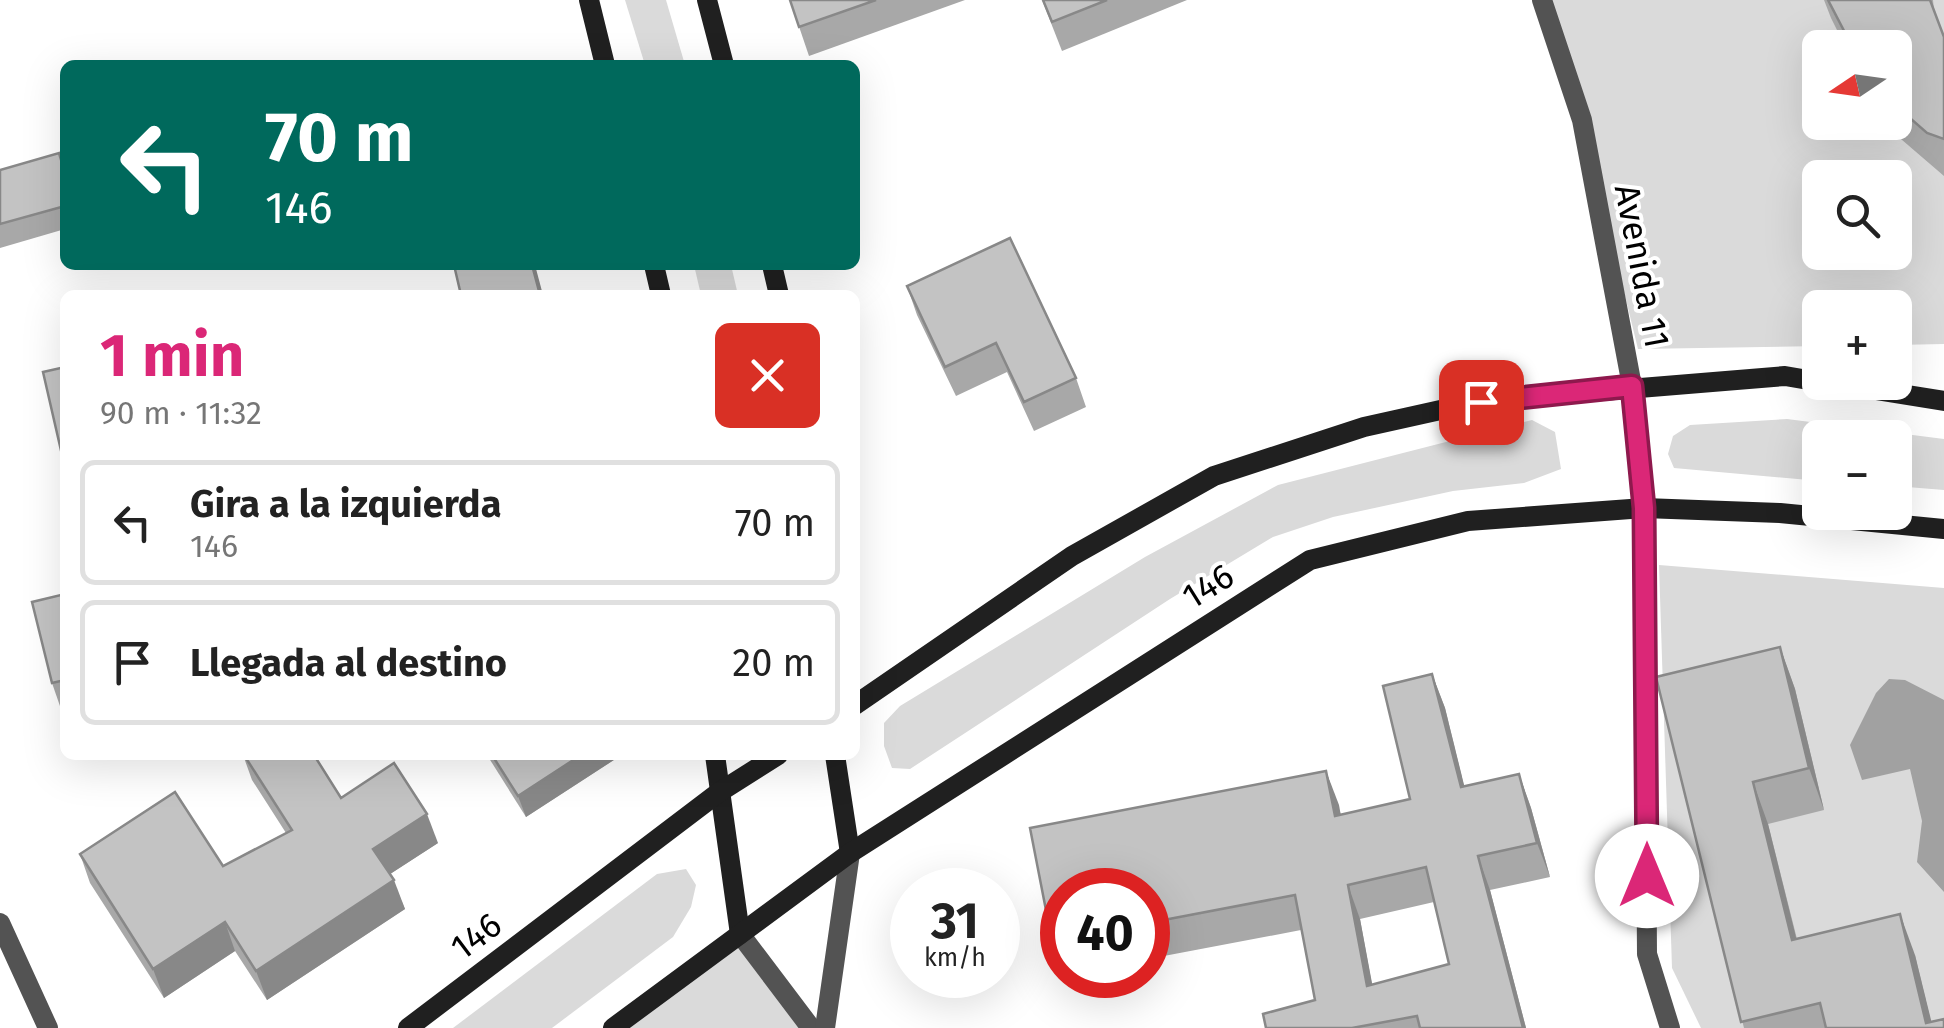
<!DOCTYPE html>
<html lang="es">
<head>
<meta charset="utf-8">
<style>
	body { margin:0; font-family:"Fira Sans",sans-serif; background:#f2f2f2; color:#222; height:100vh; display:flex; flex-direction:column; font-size:38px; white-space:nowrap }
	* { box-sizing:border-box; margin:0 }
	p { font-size:32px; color:#767676 }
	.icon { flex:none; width:55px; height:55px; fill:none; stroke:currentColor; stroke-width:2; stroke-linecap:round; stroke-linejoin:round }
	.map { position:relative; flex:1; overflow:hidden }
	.side { position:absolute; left:60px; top:290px; width:800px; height:470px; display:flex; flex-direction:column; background:#fff; border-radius:15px; box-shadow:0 10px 40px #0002 }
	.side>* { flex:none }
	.hud { position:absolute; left:60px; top:60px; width:800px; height:210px; border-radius:15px; box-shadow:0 10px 40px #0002; background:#00695c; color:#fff; overflow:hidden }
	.needle { width:65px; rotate:257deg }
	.buttons { position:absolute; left:1802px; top:30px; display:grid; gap:20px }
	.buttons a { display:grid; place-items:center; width:110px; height:110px; border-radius:15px; background:#fff; box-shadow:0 10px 40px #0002; font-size:50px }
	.speed { position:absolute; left:890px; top:868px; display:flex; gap:20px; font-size:50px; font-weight:700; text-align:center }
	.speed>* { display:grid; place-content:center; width:130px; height:130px; border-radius:50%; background:#fff; box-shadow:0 10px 40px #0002; line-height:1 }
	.speed small { font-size:25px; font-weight:400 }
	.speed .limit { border:15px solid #d22; background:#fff; color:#111 }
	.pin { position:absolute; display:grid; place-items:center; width:85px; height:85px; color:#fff; margin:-42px; border-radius:20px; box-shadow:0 5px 15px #0006 }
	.me { position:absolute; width:110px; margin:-55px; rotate:0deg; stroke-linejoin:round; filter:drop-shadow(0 0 8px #0008) }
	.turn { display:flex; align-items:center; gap:35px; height:210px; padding:0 40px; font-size:45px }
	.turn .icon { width:130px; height:130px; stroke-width:2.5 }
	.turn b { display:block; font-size:70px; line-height:85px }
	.round { display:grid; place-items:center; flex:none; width:105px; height:105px; border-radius:15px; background:#f2f2f2 }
	.head { display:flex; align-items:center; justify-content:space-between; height:170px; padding:0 40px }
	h1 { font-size:60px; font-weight:700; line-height:75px; color:#db2777 }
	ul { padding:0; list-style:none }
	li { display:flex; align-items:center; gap:30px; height:125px; margin:0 20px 15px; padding:0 20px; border:5px solid #e0e0e0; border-radius:15px }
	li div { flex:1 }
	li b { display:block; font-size:38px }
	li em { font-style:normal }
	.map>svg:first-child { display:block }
	.green { fill:#dadada; fill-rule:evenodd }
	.water { fill:#a1a1a1 }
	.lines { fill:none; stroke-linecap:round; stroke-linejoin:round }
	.minor { stroke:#535353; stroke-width:20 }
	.tertiary { stroke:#535353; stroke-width:20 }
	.secondary { stroke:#202020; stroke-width:20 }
	.wall { fill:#a8a8a8; fill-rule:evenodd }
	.shaded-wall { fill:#888 }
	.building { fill:#c3c3c3; stroke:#888; stroke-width:2.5; fill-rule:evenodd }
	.route-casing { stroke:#8e194d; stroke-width:25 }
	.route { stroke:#db2777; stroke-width:18 }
	.labels { text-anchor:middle; stroke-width:8; stroke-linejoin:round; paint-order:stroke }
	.street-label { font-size:35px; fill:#000; stroke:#fff }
</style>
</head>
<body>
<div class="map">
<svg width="1944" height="1028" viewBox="0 0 1944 1028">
	<rect width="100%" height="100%" fill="#fff"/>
	<g class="green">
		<polygon points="625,0 666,0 685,65 645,65"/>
		<path d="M1542 0H1944V344L1895 345V308H1820V346L1638 349 1582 120ZM1820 48H1895V122H1820ZM1820 178H1895V252H1820Z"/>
		<polygon points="694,265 731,265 738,295 701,295"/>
		<polygon points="1787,419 1944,439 1944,490 1895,486 1895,438 1820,438 1820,481 1674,468 1668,454 1673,436 1690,425"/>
		<polygon points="1532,420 1555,432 1561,469 1524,483 1453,491 1333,517 1273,537 1170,599 910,769 892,768 884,746 884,723 900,706 1145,557 1278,485"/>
		<polygon points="1659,565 1944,588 1944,1028 1701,1028 1672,968"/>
		<polygon points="686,869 696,885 691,907 673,937 552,1028 453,1028 657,874"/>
		<polygon points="740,934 811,1028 613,1028"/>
	</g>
	<polygon class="water" points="1889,679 1905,680 1944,700 1944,892 1917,862 1922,821 1910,769 1862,780 1850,745 1876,693"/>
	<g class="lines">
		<g class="minor">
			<polyline points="1542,0 1582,120 1632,386"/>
			<polyline points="0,923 48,1028"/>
			<polyline points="740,934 811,1028"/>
			<polyline points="825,1028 850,853"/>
		</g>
		<polyline class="tertiary" points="1632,386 1644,508 1647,954 1670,1028"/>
		<g class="secondary">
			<polyline points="589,0 605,65"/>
			<polyline points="707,0 724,65"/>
			<polyline points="654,265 661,295"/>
			<polyline points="772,265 779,295"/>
			<polyline points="1826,382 1944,401"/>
			<polyline points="855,705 1072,556 1214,476 1364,427 1481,401 1785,376 1820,382"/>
			<polyline points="715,755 740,934"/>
			<polyline points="835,755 850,853"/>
			<polyline points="408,1028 718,793 778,755"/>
			<polyline points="613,1028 850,853 1310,560 1468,521 1644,508 1780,513 1944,529"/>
		</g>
	</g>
	<g class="wall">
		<polygon points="790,0 965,0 809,56"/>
		<polygon points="1042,0 1187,0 1062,51"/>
		<polygon points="1824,0 1933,0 1934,11 1944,37 1944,176 1887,127 1885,122 1895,122 1895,48 1846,48 1831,18"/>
		<polygon points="65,169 65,229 0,248 0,170"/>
		<polygon points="907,286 1076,378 1086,407 1034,431 1007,372 956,396 917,315"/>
		<polygon points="65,594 65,708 61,709 52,683"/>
		<polygon points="1780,647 1795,689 1824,810 1768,824 1797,939 1915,955 1931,1022 1944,1028 1744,1028 1656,677"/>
		<path d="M1432 674 1445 708 1464 786 1519 774 1531 808 1550 877 1490 890 1526 1028H1266L1263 1014 1315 1000 1301 930 1148 959V890H1062V971L1052 941 1030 828 1326 771 1341 815 1410 799 1383 686ZM1434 902 1449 964 1372 985 1360 919Z"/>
		<polygon points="243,755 314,755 341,798 438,843 390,874 405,909 267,1000 235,951 164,998 90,883 80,854 223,866 286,833 252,780"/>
		<polygon points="487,755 620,755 620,756 526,817"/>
	</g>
	<g class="shaded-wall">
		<polygon points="532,265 535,265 543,295 540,295"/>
		<polygon points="1780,647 1795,689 1824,810 1809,768"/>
		<polygon points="1432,674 1445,708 1473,821 1461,787"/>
		<polygon points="581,755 620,756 526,817 518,796"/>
		<polygon points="1326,771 1339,805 1347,850 1335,816"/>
		<polygon points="1519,774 1531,808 1550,877 1537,843"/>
		<polygon points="1753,782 1768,824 1807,982 1792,940"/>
		<polygon points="427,814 438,843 384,878 373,849"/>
		<polygon points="1478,856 1490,890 1526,1028 1523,1028"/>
		<polygon points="394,880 405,909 267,1000 256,971"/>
		<polygon points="1348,885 1360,919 1379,1020 1367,986"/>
		<polygon points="1900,914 1915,955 1933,1028 1926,1023"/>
		<polygon points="225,922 235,951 164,998 153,969"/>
	</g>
	<g class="building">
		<polygon points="790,0 876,0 799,27"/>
		<polygon points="1043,0 1107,0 1052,22"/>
		<polygon points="1828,0 1930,0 1944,37 1944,139 1927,133 1895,105 1895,48 1853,48"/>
		<polygon points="59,153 65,174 65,206 0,224 0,170"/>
		<polygon points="1010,238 1076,378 1024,402 996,343 945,367 907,286"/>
		<polygon points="454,265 532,265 540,295 461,295"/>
		<polygon points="65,367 65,468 43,372"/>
		<polygon points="65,594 65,680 52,683 32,602"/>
		<polygon points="1780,647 1809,768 1753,782 1792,940 1900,914 1926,1023 1944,1019 1944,1028 1826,1028 1820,1003 1741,1022 1656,677"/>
		<path d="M1432 674 1461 787 1519 774 1537 843 1478 856 1523 1028H1420L1417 1016 1352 1028H1266L1263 1014 1315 1000 1295 895 1148 923V890H1062V939L1052 941 1030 828 1326 771 1335 816 1410 799 1383 686ZM1426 867 1449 964 1367 986 1348 885Z"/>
		<polygon points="244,755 314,755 341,798 394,763 427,814 373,849 394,880 256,971 225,922 153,969 80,854 175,792 223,866 292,830"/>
		<polygon points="492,755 581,755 518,796"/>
	</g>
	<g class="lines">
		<g class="route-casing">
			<polyline id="route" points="1481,402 1632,386 1644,508 1647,876"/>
		</g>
		<use href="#route" class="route"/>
	</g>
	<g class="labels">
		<g class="street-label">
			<text transform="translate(1642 266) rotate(79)" y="12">Avenida 11</text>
			<text transform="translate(1208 586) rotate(-32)" y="12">146</text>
			<text transform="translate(476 936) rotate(-37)" y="12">146</text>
		</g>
	</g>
</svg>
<div class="buttons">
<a><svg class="needle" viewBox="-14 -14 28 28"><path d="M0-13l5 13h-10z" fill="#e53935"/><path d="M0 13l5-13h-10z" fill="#767676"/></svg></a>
<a><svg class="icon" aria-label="search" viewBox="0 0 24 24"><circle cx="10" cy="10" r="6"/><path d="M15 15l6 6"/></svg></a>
<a>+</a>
<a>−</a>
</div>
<div class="speed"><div>31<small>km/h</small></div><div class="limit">40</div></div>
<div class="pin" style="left:1481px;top:402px;background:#d93025"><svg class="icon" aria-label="arrive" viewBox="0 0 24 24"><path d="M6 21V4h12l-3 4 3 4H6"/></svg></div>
<svg class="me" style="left:1647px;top:876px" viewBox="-20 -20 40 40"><circle r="19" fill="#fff"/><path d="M0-13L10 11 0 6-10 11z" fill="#db2777"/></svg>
<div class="hud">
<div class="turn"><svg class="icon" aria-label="left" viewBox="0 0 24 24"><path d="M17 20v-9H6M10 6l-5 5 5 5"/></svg><div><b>70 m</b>146</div></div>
</div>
<section class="side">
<div class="head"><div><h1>1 min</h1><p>90 m · 11:32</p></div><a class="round" style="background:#d93025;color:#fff"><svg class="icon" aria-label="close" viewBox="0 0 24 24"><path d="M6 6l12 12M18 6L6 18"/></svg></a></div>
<ul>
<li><svg class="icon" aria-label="left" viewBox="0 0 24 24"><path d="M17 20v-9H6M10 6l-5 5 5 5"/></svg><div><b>Gira a la izquierda</b><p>146</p></div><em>70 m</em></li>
<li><svg class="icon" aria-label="arrive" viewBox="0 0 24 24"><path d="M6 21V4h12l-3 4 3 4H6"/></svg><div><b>Llegada al destino</b></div><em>20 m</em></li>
</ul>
</section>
</div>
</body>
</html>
